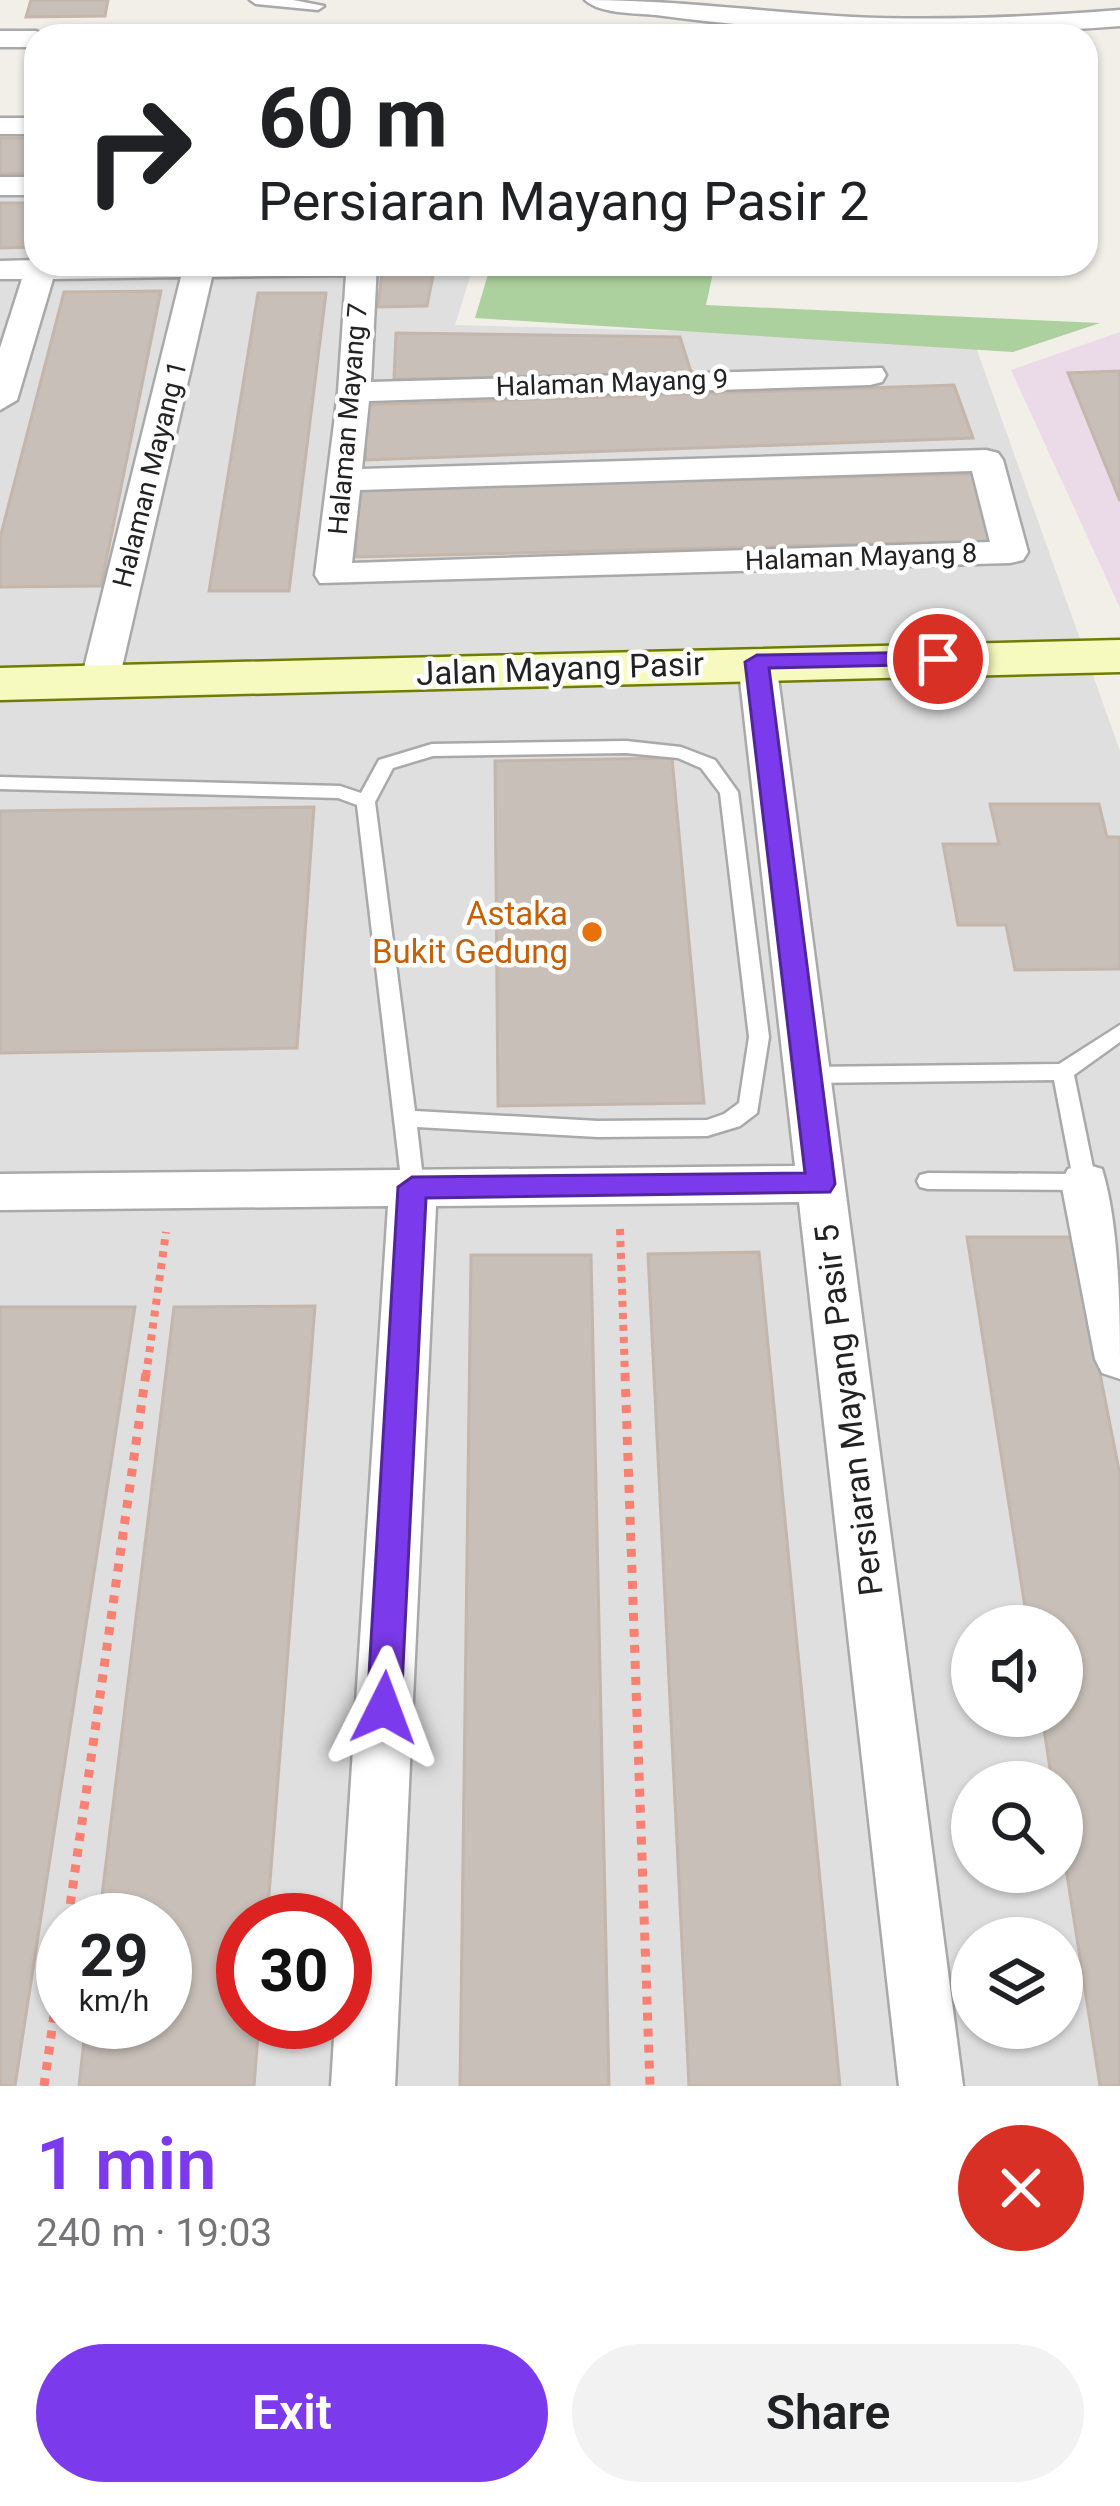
<!DOCTYPE html>
<html lang="en">
<head>
<meta charset="utf-8">
<style>
	body { margin:0; font-family:Roboto,sans-serif; background:#f2f2f2; color:#202124; height:100vh; display:flex; flex-direction:column; font-size:45px; white-space:nowrap }
	* { box-sizing:border-box; margin:0 }
	p { font-size:39px; color:#757577 }
	.icon { flex:none; width:66px; height:66px; fill:none; stroke:currentColor; stroke-width:2; stroke-linecap:round; stroke-linejoin:round }
	.map { position:relative; height:2086px; overflow:hidden }
	.sheet { display:flex; flex-direction:column; background:#fff; flex:1 }
	.sheet>* { flex:none }
	.hud { position:absolute; left:24px; top:24px; width:1074px; height:252px; border-radius:36px; box-shadow:0 3px 9px #0004; background:#fff; color:#202124; overflow:hidden }
	.buttons { position:absolute; left:951px; top:1605px; display:grid; gap:24px }
	.buttons a { display:grid; place-items:center; width:132px; height:132px; border-radius:50%; background:#fff; box-shadow:0 3px 9px #0004; font-size:60px }
	.speed { position:absolute; left:36px; top:1893px; display:flex; gap:24px; font-size:60px; font-weight:700; text-align:center }
	.speed>* { display:grid; place-content:center; width:156px; height:156px; border-radius:50%; background:#fff; box-shadow:0 3px 9px #0004; line-height:1 }
	.speed small { font-size:30px; font-weight:400 }
	.speed .limit { border:18px solid #d22; background:#fff; color:#111 }
	.pin { position:absolute; display:grid; place-items:center; width:102px; height:102px; color:#fff; margin:-51px; border:6px solid #fff; border-radius:50%; box-shadow:0 3px 12px #0007 }
	.me { position:absolute; width:132px; margin:-66px; rotate:3deg; stroke-linejoin:round; filter:drop-shadow(0 0 9px #0008) }
	.turn { display:flex; align-items:center; gap:42px; height:252px; padding:0 36px; font-size:54px }
	.turn .icon { width:156px; height:156px; stroke-width:2.5 }
	.turn b { display:block; font-size:84px; line-height:102px }
	.round { display:grid; place-items:center; flex:none; width:126px; height:126px; border-radius:63px; background:#f2f2f2 }
	.head { display:flex; align-items:center; justify-content:space-between; height:204px; padding:0 36px }
	h1 { font-size:72px; font-weight:600; line-height:90px; color:#7c3aed }
	.cta { display:flex; gap:24px; margin-top:auto; padding:24px 36px }
	.cta a { flex:1; height:138px; border-radius:72px; background:#7c3aed; color:#fff; font-size:48px; font-weight:600; line-height:138px; text-align:center }
	.cta a+a { background:#f2f2f2; color:#202124 }
	.map>svg:first-child { display:block }
	.residential { fill:#e0dfdf; fill-rule:evenodd }
	.industrial { fill:#ebdbe8 }
	.forest { fill:#add19e }
	.building { fill:#c7bfb8; stroke:#c4b6ab; stroke-width:3 }
	.lines { fill:none; stroke-linecap:round; stroke-linejoin:round }
	.lane-casing { stroke:#a9a9a9; stroke-width:5 }
	.street-casing { stroke:#a9a9a9; stroke-width:5 }
	.secondary-casing { stroke:#707d05; stroke-width:5 }
	.path-far1 { stroke:#fa8072; stroke-width:8; stroke-dasharray:6 6; stroke-linecap:butt }
	.path { stroke:#fa8072; stroke-width:9; stroke-dasharray:8 8; stroke-linecap:butt }
	.lane { fill:#fff; fill-rule:evenodd }
	.street { fill:#fff; fill-rule:evenodd }
	.secondary { fill:#f7fabf; fill-rule:evenodd }
	.route { fill:#7c3aed; stroke:#51269a; stroke-width:3 }
	.food-dot { fill:#e8710a; stroke:#fff; stroke-width:4.5 }
	.labels { text-anchor:middle; stroke-width:9; stroke-linejoin:round; paint-order:stroke }
	.far-street-label { font-size:27px; fill:#222; stroke:#fff }
	.street-label { font-size:33px; fill:#222; stroke:#fff }
	.food-label { font-size:33px; fill:#c56008; stroke:#fff; text-anchor:end }
</style>
</head>
<body>
<div class="map">
<svg width="1120" height="2086" viewBox="0 0 1120 2086">
	<rect width="100%" height="100%" fill="#f2efe9"/>
	<path class="residential" d="M0 119H36V264H474L455 325 973 339 1120 751V2086H0ZM972 1626H1062V1716H972ZM972 1782H1062V1872H972ZM63 1920H165V2022H63ZM243 1920H345V2022H243ZM972 1938H1062V2028H972Z"/>
	<polygon class="industrial" points="1120,332 1120,608 1011,370"/>
	<polygon class="forest" points="491,264 715,264 706,305 1100,323 1013,352 475,318"/>
	<g class="building">
		<polygon points="31,0 108,0 105,16 26,17"/>
		<polygon points="0,138 36,138 36,173 0,174"/>
		<polygon points="0,203 36,203 36,247 0,248"/>
		<polygon points="383,264 440,264 434,271 427,306 378,307"/>
		<polygon points="161,291 101,586 0,587 0,538 64,292"/>
		<polygon points="258,293 326,293 289,591 209,591"/>
		<polygon points="396,333 680,337 692,375 394,379"/>
		<polygon points="1120,371 1120,501 1068,373"/>
		<polygon points="954,385 973,438 366,460 364,405"/>
		<polygon points="973,474 993,541 356,557 357,489"/>
		<polygon points="672,758 704,1103 498,1106 495,761"/>
		<polygon points="990,804 1099,804 1107,837 1120,837 1120,969 1015,970 1006,925 958,925 943,844 999,844"/>
		<polygon points="314,807 297,1048 0,1053 0,811"/>
		<polygon points="967,1237 1073,1237 1120,1475 1120,2086 1100,2086 1062,1843 1062,1782 1052,1782 1042,1716 1062,1716 1062,1626 1028,1626"/>
		<polygon points="759,1252 840,2086 689,2086 648,1254"/>
		<polygon points="471,1255 591,1255 609,2086 460,2086"/>
		<polygon points="315,1306 267,1920 243,1920 243,2022 259,2022 254,2086 79,2086 86,2022 165,2022 165,1920 99,1920 174,1307"/>
		<polygon points="0,1307 135,1307 15,2086 0,2086"/>
	</g>
	<g class="lines">
		<g class="lane-casing">
			<g id="lane">
				<polygon points="250,0 293,0 324,6 318,10 256,4"/>
				<path d="M626 741 681 747 715 760 738 792 769 1037 757 1113 740 1126 707 1136 598 1137 417 1127 424 1187 421 1193H405L402 1187 357 805 338 798 0 789V777L340 786 361 793 379 760 432 744ZM626 753 678 758 701 768 720 793 749 1037 739 1103 724 1114 707 1120 598 1121 415 1111 375 802 393 768 433 756Z"/>
				<polygon points="1120,1025 1120,1042 1074,1075 1096,1182 1093,1188 1085,1190 928,1189 920,1187 917,1181 920,1175 928,1173 1072,1174 1054,1080 808,1083 797,1075 808,1067 1059,1064"/>
			</g>
		</g>
		<g class="street-casing">
			<g id="street">
				<path d="M585 0C675 0 763 12 852 17 942 21 1031 17 1120 10V26C965 38 810 36 656 15 635 13 600 14 585 0Z"/>
				<polygon points="0,31 36,31 47,36 36,36 36,47 0,47"/>
				<rect x="0" y="118" width="36" height="16"/>
				<rect x="0" y="177" width="36" height="18"/>
				<path d="M36 260V264H377L371 382 882 368 886 375 882 382 870 385 369 401 362 469 986 450 998 453 1003 460 1028 552 1023 560 1010 563 320 583 315 575 338 392 346 275 212 277 119 680 114 688H86L81 680 181 277 53 279 17 400 0 410V348L22 279H0V261ZM972 471 990 542 352 563 360 490Z"/>
				<polygon points="757,651 770,654 776,662 963,2086 899,2086 799,1202 436,1206 395,2086 331,2086 335,2022 345,2022 342,1920 388,1206 0,1210 0,1174 795,1166 738,662 744,654"/>
				<path d="M1085 1164 1102 1169C1120 1228 1120 1315 1120 1379L1102 1373 1095 1359 1061 1182 1068 1169Z"/>
			</g>
		</g>
		<g class="secondary-casing">
			<polygon id="secondary" points="1120,640 1120,672 0,700 0,668"/>
		</g>
		<g class="path-far1">
			<polyline points="620,1229 625,1376"/>
			<polyline points="146,1376 166,1232"/>
		</g>
		<g class="path">
			<polyline points="625,1373 650,2086"/>
			<polyline points="68,1920 146,1373"/>
			<polyline points="44,2086 63,1952"/>
		</g>
		<use href="#lane" class="lane"/>
		<use href="#street" class="street"/>
		<use href="#secondary" class="secondary"/>
	</g>
	<polygon class="route" points="938,652 950,659 947,664 769,668 835,1184 830,1192 426,1198 401,1708 396,1719 384,1723 372,1719 367,1708 398,1187 412,1177 805,1173 745,662 757,655"/>
	<circle class="food-dot" cx="592" cy="932" r="12"/>
	<g class="labels">
		<g class="far-street-label">
			<text transform="translate(612 383) rotate(-2)" y="9">Halaman Mayang 9</text>
			<text transform="translate(348 419) rotate(-85)" y="9">Halaman Mayang 7</text>
			<text transform="translate(150 474) rotate(-76)" y="9">Halaman Mayang 1</text>
			<text transform="translate(861 557) rotate(-2)" y="9">Halaman Mayang 8</text>
		</g>
		<g class="street-label">
			<text transform="translate(560 668) rotate(-2)" y="12">Jalan Mayang Pasir</text>
			<text transform="translate(848 1410) rotate(-97)" y="12">Persiaran Mayang Pasir 5</text>
		</g>
		<g class="food-label">
			<text x="568" y="925">Astaka<tspan x="568" dy="38">Bukit Gedung</tspan></text>
		</g>
	</g>
</svg>
<div class="buttons">
<a><svg class="icon" aria-label="sound" viewBox="0 0 24 24"><path d="M4 9h4l5-4v14l-5-4H4zM17 9q2 3 0 6"/></svg></a>
<a><svg class="icon" aria-label="search" viewBox="0 0 24 24"><circle cx="10" cy="10" r="6"/><path d="M15 15l6 6"/></svg></a>
<a><svg class="icon" aria-label="layers" viewBox="0 0 24 24"><path d="M12 4l9 5-9 5-9-5zM3 14l9 5 9-5"/></svg></a>
</div>
<div class="speed"><div>29<small>km/h</small></div><div class="limit">30</div></div>
<div class="pin" style="left:938px;top:659px;background:#d93025"><svg class="icon" aria-label="arrive" viewBox="0 0 24 24"><path d="M6 21V4h12l-3 4 3 4H6"/></svg></div>
<svg class="me" style="left:384px;top:1708px" viewBox="-20 -20 40 40"><path d="M0-17L14 15 0 8-14 15z" fill="#7c3aed" stroke="#fff" stroke-width="4"/></svg>
<div class="hud">
<div class="turn"><svg class="icon" aria-label="right" viewBox="0 0 24 24"><path d="M7 20v-9h11M14 6l5 5-5 5"/></svg><div><b>60 m</b>Persiaran Mayang Pasir 2</div></div>
</div>
</div>
<section class="sheet">
<div class="head"><div><h1>1 min</h1><p>240 m · 19:03</p></div><a class="round" style="background:#d93025;color:#fff"><svg class="icon" aria-label="close" viewBox="0 0 24 24"><path d="M6 6l12 12M18 6L6 18"/></svg></a></div>
<div class="cta"><a>Exit</a><a>Share</a></div>
</section>
</body>
</html>
